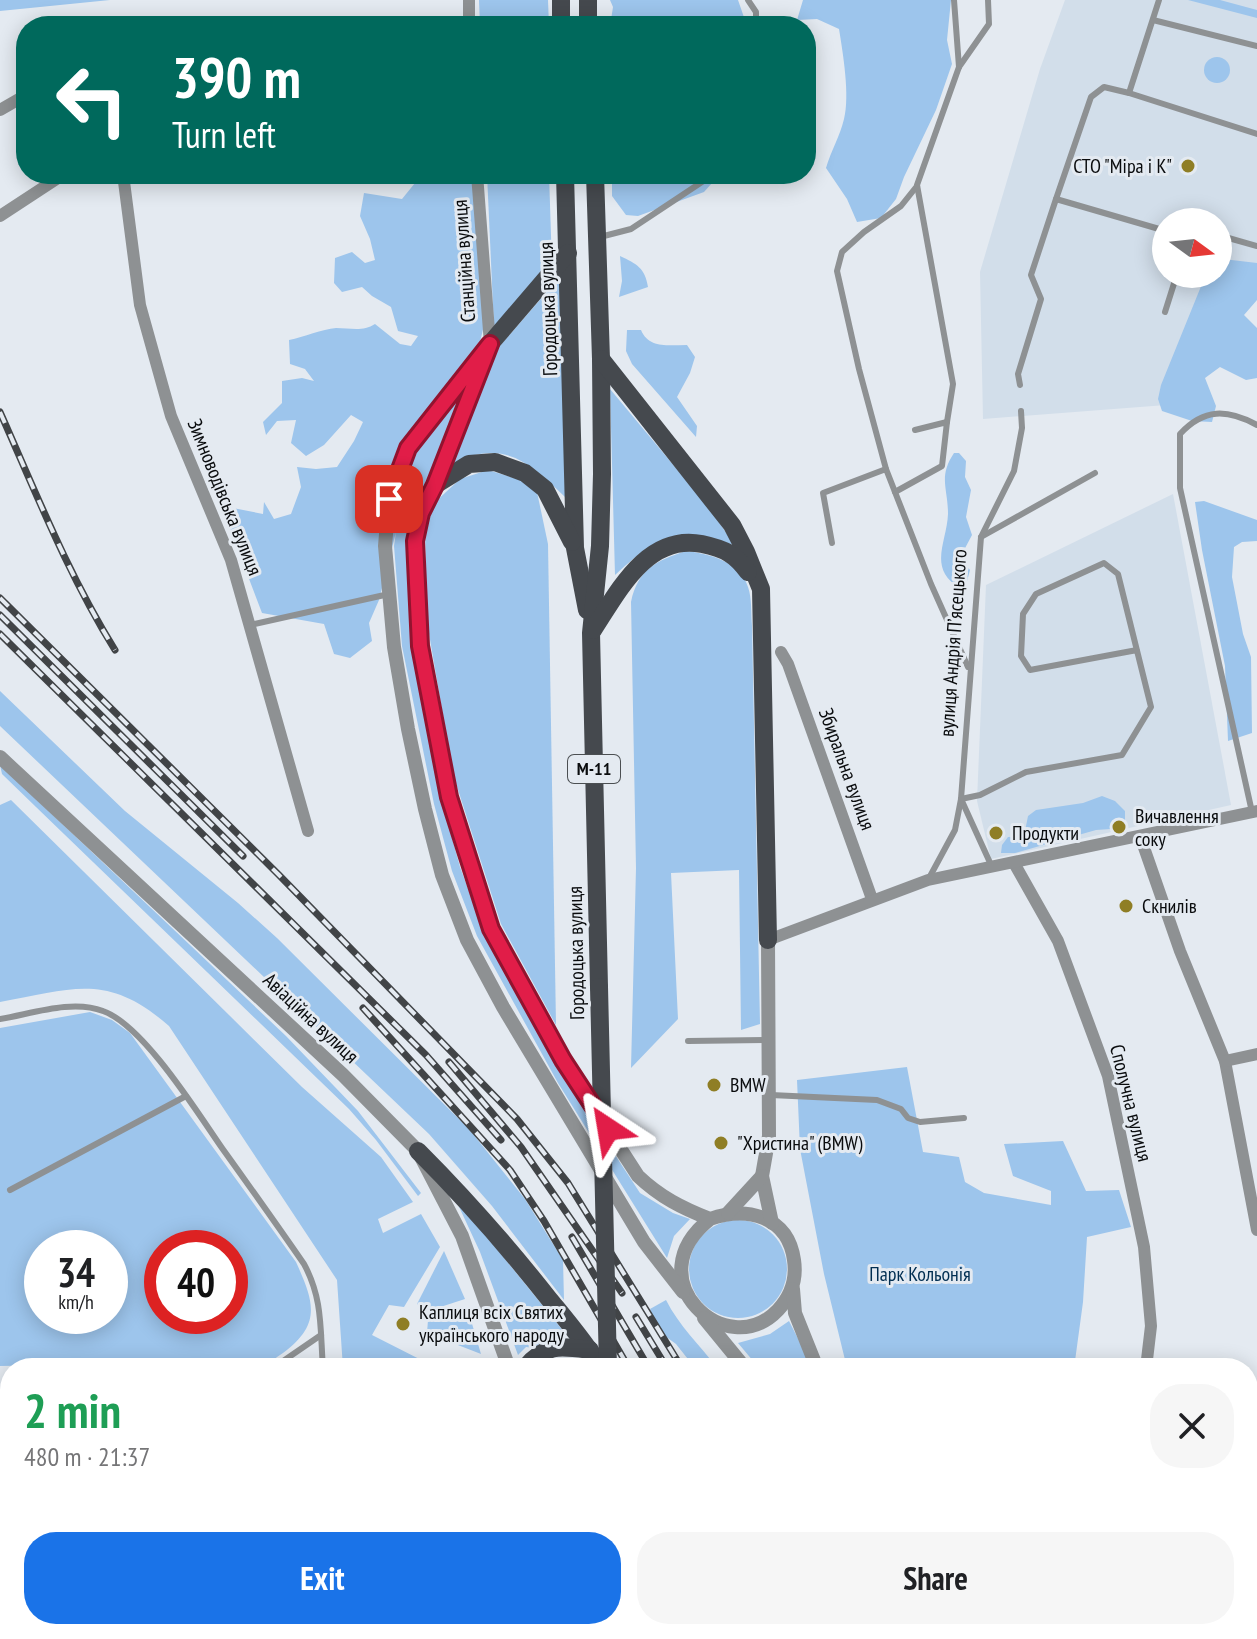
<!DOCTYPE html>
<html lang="en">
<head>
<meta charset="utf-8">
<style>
	body { margin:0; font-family:"PT Sans Narrow",sans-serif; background:#f6f6f6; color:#202124; height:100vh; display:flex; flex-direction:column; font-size:30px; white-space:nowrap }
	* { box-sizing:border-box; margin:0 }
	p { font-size:26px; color:#757577 }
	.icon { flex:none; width:44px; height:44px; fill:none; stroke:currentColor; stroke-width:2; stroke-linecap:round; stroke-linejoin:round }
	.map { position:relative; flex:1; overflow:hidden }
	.side { position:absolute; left:0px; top:1358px; width:1258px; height:282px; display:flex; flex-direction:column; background:#fff; border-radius:32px 32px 0 0; box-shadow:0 4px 20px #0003 }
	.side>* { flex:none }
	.banner { position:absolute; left:16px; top:16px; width:800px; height:168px; border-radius:32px; box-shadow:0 4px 20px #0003; background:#00695c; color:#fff; overflow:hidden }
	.needle { width:52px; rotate:105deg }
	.tools { position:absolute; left:1152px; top:208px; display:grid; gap:16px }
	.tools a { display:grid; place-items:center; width:80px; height:80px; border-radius:50%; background:#fff; box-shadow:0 4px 20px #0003; font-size:40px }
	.speed { position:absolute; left:24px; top:1230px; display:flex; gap:16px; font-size:40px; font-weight:700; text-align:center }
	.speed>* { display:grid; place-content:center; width:104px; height:104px; border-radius:50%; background:#fff; box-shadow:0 4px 20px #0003; line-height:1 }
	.speed small { font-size:20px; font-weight:400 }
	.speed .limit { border:12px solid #d22; background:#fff; color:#111 }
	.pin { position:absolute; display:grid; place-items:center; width:68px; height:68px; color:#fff; margin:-34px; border-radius:16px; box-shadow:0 4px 12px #0006 }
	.me { position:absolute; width:88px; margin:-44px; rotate:327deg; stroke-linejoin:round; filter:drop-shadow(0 0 6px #0008) }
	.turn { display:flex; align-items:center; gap:28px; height:168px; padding:0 24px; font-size:36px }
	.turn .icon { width:104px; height:104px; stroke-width:2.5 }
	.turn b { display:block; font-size:56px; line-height:68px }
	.round { display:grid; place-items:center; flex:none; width:84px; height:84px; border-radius:32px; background:#f6f6f6 }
	.summary { display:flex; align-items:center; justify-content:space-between; height:136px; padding:0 24px }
	h1 { font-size:48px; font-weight:700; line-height:60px; color:#1e9e55 }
	.cta { display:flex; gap:16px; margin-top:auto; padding:16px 24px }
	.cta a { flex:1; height:92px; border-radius:32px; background:#1a73e8; color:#fff; font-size:32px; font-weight:700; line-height:92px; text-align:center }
	.cta a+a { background:#f6f6f6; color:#202124 }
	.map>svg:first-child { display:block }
	.built { fill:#d2deea }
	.green { fill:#9dc5ec; fill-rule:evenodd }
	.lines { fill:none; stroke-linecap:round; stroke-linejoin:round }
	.service { stroke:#8e9193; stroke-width:6 }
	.minor { stroke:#8e9193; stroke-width:12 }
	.tertiary { stroke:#8e9193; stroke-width:14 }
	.primary { stroke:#45494e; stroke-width:18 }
	.rail-casing { stroke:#414447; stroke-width:7 }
	.rail { stroke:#e4eaf1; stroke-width:4; stroke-dasharray:12; stroke-linecap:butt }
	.primary-bridge { stroke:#45494e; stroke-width:18 }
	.route-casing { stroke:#92132f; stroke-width:20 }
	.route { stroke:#e11d48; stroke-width:14 }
	.poi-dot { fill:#8f7e25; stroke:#e4eaf1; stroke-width:3 }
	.labels { text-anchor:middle; stroke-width:6; stroke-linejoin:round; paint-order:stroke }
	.shield { fill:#e4eaf1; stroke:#4b4f52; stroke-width:2 }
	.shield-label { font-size:18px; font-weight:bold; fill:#0a0c0e }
	.poi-label { font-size:20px; fill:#0a0c0e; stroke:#e4eaf1; text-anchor:start }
	.street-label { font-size:20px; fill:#0a0c0e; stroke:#e4eaf1 }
	.park-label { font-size:20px; fill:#012e51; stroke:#e4eaf1 }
</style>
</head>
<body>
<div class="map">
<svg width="1257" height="1639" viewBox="0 0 1257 1639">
	<rect width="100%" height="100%" fill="#e4eaf1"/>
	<g class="built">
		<polygon points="1065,0 1257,0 1257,268 1218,256 1218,222 1166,222 1166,274 1210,274 1166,405 983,419 980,272 1040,69"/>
		<polygon points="1173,494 1231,805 991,859 977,801 986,585"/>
		<rect x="226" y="1630" width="297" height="9"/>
	</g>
	<g class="green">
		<polygon points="0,0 110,0 0,11"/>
		<polygon points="479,0 548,0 549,26 480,26"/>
		<polygon points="610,0 738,0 747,26 610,26 613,7"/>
		<path d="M803 0H951L947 40 952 64 936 110 904 177 896 199 881 218 857 222 847 199 826 168C831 151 840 136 844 119 850 95 843 54 839 29L817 19 797 20Z"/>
		<polygon points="1188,0 1220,0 1257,10 1257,18"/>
		<circle cx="1217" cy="70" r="13"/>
		<path d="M414 174H475L485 321 468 392 461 398 447 440 412 517 408 555 413 647 442 801 460 867 484 932 564 1077 640 1193 673 1213 690 1219 674 1236 667 1258 558 1083 477 936 452 871 434 804 402 646 394 546 396 532 379 600 369 623 372 641 350 658 334 654 324 624 262 613 226 518 228 507 263 514 264 502 274 519 291 514 301 487 297 467 316 469 337 467 354 441 363 422 351 415 324 445 306 456 291 443 296 420 277 421 266 435 263 422 282 403V381L302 378 314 381 305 369 290 364 289 340C304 337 322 329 336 328 350 328 363 332 375 324L400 344 411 346 418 336 398 331 391 307 372 296 362 287 342 292 334 283 335 258 352 252 365 263 375 260 370 239 360 216 364 193 402 199 415 183Z"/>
		<polygon points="487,174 549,174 552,266 494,328"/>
		<polygon points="612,174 715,174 712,183 704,192 638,216 626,215 612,196"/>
		<path d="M620 256C637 264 645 268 648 287L619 297 622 281Z"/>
		<polygon points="1223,259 1257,263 1257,300 1244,315 1257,328 1257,378 1246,380 1220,367 1205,378 1216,406 1212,422 1192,421 1162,411 1158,399 1161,385 1206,274 1218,274 1218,261"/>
		<path d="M564 272 565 497C529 462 505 439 453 463L493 354Z"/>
		<path d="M627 330H641C649 349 669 345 687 345L695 357 690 373 677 397 697 426 696 437 632 364 626 351Z"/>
		<path d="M610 389 710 509 735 546C679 522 656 537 615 575Z"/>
		<path d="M954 453H959L966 461 965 477 971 490 966 517 972 535 963 552V562L970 570 966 585 960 588C927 569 947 542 948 514 948 488 938 477 954 453Z"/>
		<polygon points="488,470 524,481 537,492 548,544 556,1025 501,924 453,774 427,622 425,527 432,505 460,479"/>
		<polygon points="1204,501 1257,520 1257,541 1242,542 1234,547 1232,577 1243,634 1251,657 1252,733 1228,741 1225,666 1202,550 1195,502"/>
		<path d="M686 551C709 554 740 561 748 587 752 598 751 614 752 626L760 1024 741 1030 739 870 671 873 678 1019 631 1068 636 868 631 602C638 569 656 561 686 551Z"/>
		<polygon points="0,691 125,811 238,903 277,938 469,1129 525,1199 563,1260 564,1300 492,1206 429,1134 0,726"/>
		<polygon points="0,765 286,1036 358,1111 421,1193 418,1196 376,1140 349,1109 36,807 2,774"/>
		<polygon points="1102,796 1115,801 1125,811 1125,828 1096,830 1015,853 1001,853 1002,845 1008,837 1024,836 1028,816 1036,810 1083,803"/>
		<path d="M11 800 302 1087 381 1157 413 1202 378 1219 383 1233 421 1214 440 1247 404 1307 389 1305 372 1335 437 1368H343L337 1280 169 1026C107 972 74 989 0 1002V805Z"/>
		<path d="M90 1012 112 1020 130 1033 296 1262C314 1302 322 1324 283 1353 276 1357 269 1364 262 1367 251 1372 204 1368 188 1368L187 1362 0 1366V1028ZM42 1248H110V1316H42ZM162 1248H230V1316H162Z"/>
		<polygon points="907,1067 923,1152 959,1157 965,1182 984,1193 1051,1205 1051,1191 1013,1176 1004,1144 1063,1141 1086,1191 1119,1190 1131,1227 1087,1237 1083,1302 1075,1361 1089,1368 847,1368 824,1274 800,1149 797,1080"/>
		<polygon points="454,1196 564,1332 550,1335 534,1348 526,1347 518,1355 480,1252"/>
		<circle cx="738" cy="1269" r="49"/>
		<polygon points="444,1251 465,1299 425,1312 417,1304"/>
		<path d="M666 1300C679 1326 700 1345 717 1368H695L676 1344 658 1331 650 1309Z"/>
		<polygon points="467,1307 481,1354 427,1333 428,1320"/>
		<polygon points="789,1321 813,1368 759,1368 738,1343 770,1334"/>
		<polygon points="0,1577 10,1577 10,1630 148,1630 155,1639 0,1639"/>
		<polygon points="653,1630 724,1630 727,1639 653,1639"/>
		<polygon points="746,1630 860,1630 862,1639 749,1639"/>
		<polygon points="904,1630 1102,1630 1092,1639 1061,1639 1044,1632 1043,1639 908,1639"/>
	</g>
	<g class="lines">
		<g class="service">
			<polyline points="748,0 756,12 756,26"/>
			<polyline points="954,0 959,67"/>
			<polyline points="1159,0 1129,93 1104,87 1091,97 1056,199 1166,231"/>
			<polyline points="1153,20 1257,46"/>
			<polyline points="1129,93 1257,134"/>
			<polyline points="1218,235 1257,246"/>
			<polyline points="600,237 631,229 714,174"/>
			<polyline points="1165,312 1177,274"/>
			<polyline points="1020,385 1018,374 1041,299 1031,275 1056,199"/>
			<polyline points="947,422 953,384 917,185 959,67 989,24 988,0"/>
			<polyline points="886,469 859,369 837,271 842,252 864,232 901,206 917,186"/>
			<polyline points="895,492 942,466 947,422 915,430"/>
			<polyline points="981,537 1095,473"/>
			<polyline points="832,543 823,493 886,469 931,584 968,667"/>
			<polyline points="250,625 389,594"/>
			<path d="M1252 812 1180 488V434C1204 408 1227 409 1257 425"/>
			<polyline points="992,867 961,799 980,795 1026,772 1122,755 1151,707 1118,574 1104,563 1036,594 1023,614 1021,656 1030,670 1137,650"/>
			<polyline points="928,880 955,830 961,799 981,537 1014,471 1022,428 1021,411"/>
			<path d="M0 1019C31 1014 72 999 103 1011 143 1025 197 1112 222 1148 250 1187 277 1225 304 1264 323 1299 320 1329 323 1368"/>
			<polyline points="688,1041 769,1040"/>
			<polyline points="771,1095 877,1100 901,1109 908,1118 920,1122 964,1118"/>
			<polyline points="10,1190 186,1096"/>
			<polyline points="273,1368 321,1335"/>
			<polyline points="0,1427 10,1427"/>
			<polyline points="0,1485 10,1485"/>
			<polyline points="0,1566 10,1566"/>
			<polyline points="204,1630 204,1639"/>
			<polyline points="231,1630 231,1639"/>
			<polyline points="308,1630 308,1639"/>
			<polyline points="900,1630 905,1639"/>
			<polyline points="435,1639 435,1630"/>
		</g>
		<g class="minor">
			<polyline points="469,0 469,26"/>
			<polyline points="0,110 26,95"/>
			<polyline points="123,174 140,305 171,416 231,560 308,831"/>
			<polyline points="477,174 490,344"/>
			<polyline points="0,216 64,174"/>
			<polyline points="781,652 788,664 872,899"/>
			<polyline points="1140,836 1180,951 1225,1061 1257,1230"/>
			<polyline points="1014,863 1058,941 1108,1076 1144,1247 1151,1326 1146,1368"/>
			<polyline points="768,940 928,880 1257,811"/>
			<polyline points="1225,1061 1257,1054"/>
			<polyline points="957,1630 974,1639"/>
			<polyline points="1119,1639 1120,1630"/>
		</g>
		<g class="tertiary">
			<path d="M490 344 435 485 421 513 415 541 420 646 449 797 491 929 563 1060 638 1176C660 1197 682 1208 710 1219 747 1206 788 1216 794 1260 797 1280 791 1296 778 1310 727 1364 634 1279 710 1219"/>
			<polyline points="480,357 408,448 389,499 385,546 394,647 408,729 425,809 442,875 467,940 503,1007 644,1242 683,1292"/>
			<polyline points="0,757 343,1075 418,1151 462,1236 509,1368"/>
			<polyline points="768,940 769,1136 762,1176 772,1223"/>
			<polyline points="728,1213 762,1176"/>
			<polyline points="793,1289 795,1313 817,1368"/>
			<polyline points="704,1318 745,1368"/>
			<polyline points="553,1630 554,1639"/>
			<polyline points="878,1630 880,1639"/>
		</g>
		<g class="primary">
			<polyline points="561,0 561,26"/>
			<polyline points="588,0 588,26"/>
			<polyline points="565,174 575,548 587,610"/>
			<polyline points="595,174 601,359 602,474 600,546 591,633 599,987"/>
			<polyline points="490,344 568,253"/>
			<polyline points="601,359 732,525 746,552 761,589 768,940"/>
			<polyline points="435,485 469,464 495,462 525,473 545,489 572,542"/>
			<path d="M593 630C618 592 647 533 702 544 725 549 735 554 748 572"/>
			<path d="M418 1151C465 1198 508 1247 549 1299 567 1321 586 1343 601 1368"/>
			<path d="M525 1368C546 1343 560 1346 590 1350"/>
			<polyline points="614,1630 614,1639"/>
			<polyline points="735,1630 737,1639"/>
		</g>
		<g class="rail-casing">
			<g id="rail">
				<path d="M0 412C36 493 68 574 115 650"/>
				<polyline points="0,598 279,875 517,1119 568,1183 682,1368"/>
				<polyline points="0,615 243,856"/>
				<polyline points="0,634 426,1055 501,1140"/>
				<polyline points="363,1008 510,1170 544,1221 629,1368"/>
				<polyline points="449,1062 521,1147 622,1293"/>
				<polyline points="572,1237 649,1368"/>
				<polyline points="636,1317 667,1368"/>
				<polyline points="768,1630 772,1639"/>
				<polyline points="818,1630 827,1639"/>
				<polyline points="839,1630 847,1639"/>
				<polyline points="857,1630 866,1639"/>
			</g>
		</g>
		<use href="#rail" class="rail"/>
		<polyline class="primary-bridge" points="599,987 608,1368"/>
	</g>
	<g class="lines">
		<g class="route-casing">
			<polyline id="route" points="389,499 408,448 490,344 435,485 421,513 415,541 420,646 449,797 491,929 563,1060 608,1129"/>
		</g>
		<use href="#route" class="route"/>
	</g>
	<g class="poi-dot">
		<circle cx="1188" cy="166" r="8"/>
		<circle cx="1119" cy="827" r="8"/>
		<circle cx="996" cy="833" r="8"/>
		<circle cx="1126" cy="906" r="8"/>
		<circle cx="714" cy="1085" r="8"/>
		<circle cx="721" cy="1143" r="8"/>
		<circle cx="403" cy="1324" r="8"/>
	</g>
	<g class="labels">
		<rect class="shield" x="568" y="755" width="52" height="28" rx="6"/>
		<g class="shield-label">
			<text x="594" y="775">М-11</text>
		</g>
		<g class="poi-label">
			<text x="1172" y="173" text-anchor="end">СТО "Міра і К"</text>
			<text x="1135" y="823">Вичавлення<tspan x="1135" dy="23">соку</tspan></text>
			<text x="1012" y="840">Продукти</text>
			<text x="1142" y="913">Скнилів</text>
			<text x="730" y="1092">BMW</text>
			<text x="737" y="1150">"Христина" (BMW)</text>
			<text x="419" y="1319">Каплиця всіх Святих<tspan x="419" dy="23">українського народу</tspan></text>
		</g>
		<g class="street-label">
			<text transform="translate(464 261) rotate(-94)" y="7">Станційна вулиця</text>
			<text transform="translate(548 309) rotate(-92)" y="7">Городоцька вулиця</text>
			<text transform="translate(225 497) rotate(68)" y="7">Зимноводівська вулиця</text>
			<text transform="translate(953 643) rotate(-86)" y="7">вулиця Андрія Пʼясецького</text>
			<text transform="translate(847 769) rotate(70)" y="7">Збиральна вулиця</text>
			<text transform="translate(576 953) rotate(-91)" y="7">Городоцька вулиця</text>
			<text transform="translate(311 1018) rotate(43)" y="7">Авіаційна вулиця</text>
			<text transform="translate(1131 1103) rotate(76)" y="7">Сполучна вулиця</text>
		</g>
		<g class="park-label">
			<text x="920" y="1281">Парк Кольонія</text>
		</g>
	</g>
</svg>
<div class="tools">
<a><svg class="needle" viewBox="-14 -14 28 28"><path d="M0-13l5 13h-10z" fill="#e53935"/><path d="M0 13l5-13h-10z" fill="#757577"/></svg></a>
</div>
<div class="speed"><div>34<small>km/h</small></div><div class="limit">40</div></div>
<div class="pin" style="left:389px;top:499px;background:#d93025"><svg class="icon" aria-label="arrive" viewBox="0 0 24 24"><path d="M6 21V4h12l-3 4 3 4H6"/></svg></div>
<svg class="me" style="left:608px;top:1129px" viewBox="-20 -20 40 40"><path d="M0-17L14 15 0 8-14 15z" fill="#e11d48" stroke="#fff" stroke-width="4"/></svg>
<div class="banner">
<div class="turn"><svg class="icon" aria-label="left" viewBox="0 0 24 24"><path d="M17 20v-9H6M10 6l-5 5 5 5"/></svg><div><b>390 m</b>Turn left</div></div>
</div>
<section class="side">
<div class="summary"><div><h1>2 min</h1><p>480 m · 21:37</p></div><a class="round"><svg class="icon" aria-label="close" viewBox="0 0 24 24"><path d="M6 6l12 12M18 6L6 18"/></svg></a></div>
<div class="cta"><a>Exit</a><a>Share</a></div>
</section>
</div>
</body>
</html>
